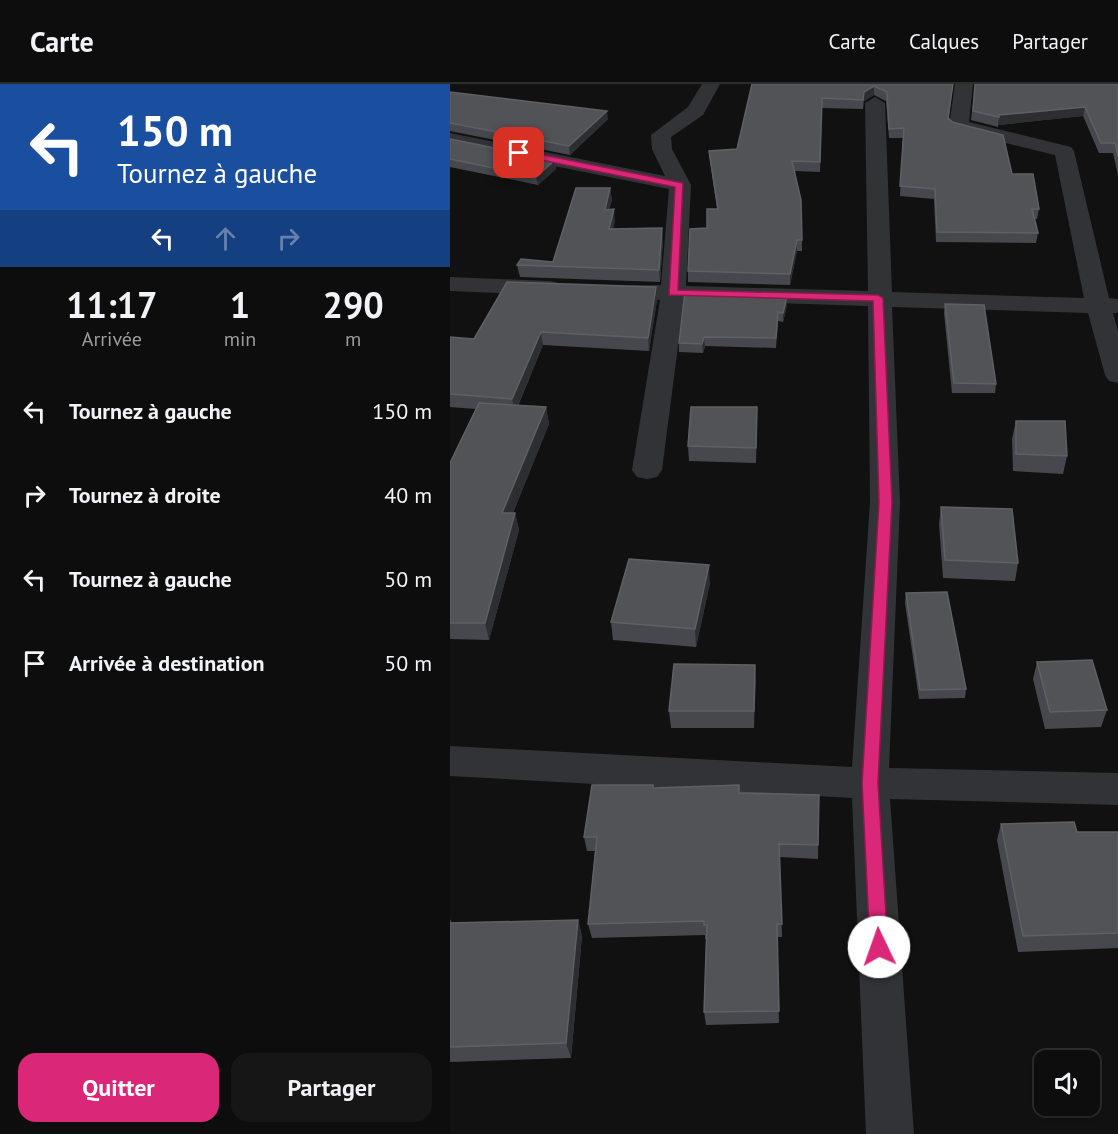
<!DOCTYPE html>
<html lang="fr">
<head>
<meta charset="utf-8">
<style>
	body { margin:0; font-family:"PT Sans",sans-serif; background:#161617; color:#f1f3f6; height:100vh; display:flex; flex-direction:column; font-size:22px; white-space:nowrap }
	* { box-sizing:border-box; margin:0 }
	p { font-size:20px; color:#9a9c9e }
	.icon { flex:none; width:33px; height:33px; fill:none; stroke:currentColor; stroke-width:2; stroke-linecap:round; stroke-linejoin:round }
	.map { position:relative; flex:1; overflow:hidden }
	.sheet { display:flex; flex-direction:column; background:#0d0d0e; width:450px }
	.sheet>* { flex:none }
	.top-card { background:#1a4fa0; color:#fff; overflow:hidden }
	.controls { position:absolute; left:584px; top:966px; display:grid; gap:12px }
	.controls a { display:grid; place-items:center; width:66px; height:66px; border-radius:12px; background:#0d0d0e; box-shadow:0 2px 4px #0004,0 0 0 2px #2d2d2e; font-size:30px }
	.pin { position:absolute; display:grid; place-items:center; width:51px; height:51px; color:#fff; margin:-26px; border-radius:12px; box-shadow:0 3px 9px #0006 }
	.me { position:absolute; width:66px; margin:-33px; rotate:357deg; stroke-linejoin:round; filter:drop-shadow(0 0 4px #0008) }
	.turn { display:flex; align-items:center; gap:21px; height:126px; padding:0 18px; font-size:27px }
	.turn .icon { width:78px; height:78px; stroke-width:2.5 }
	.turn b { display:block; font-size:42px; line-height:51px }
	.lanes { display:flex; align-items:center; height:57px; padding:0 18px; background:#0003; justify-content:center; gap:30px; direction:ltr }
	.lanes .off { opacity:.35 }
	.eta { display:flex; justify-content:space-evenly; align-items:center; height:102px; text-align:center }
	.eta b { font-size:36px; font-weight:700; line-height:42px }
	.primary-button { display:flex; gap:12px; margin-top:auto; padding:12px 18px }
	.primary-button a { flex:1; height:69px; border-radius:18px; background:#db2777; color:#fff; font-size:24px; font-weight:700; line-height:69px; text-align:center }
	.primary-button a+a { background:#161617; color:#f1f3f6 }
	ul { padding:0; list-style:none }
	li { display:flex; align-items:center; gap:18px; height:84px; padding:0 18px }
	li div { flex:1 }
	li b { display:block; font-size:22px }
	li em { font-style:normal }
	header { display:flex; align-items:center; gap:36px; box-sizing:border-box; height:84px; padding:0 30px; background:#0d0d0e; border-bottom:2px solid #2d2d2e }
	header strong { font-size:28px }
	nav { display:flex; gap:33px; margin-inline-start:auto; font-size:21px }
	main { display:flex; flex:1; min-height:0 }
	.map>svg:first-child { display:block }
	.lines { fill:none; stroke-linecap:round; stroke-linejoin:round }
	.minor { fill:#323336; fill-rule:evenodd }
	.wall { fill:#47484d }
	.shaded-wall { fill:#2d2e31 }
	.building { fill:#515357; stroke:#5e6065; stroke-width:1.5 }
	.route { fill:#db2777; stroke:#8e194d; stroke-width:1.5 }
</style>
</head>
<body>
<header>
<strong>Carte</strong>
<nav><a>Carte</a><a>Calques</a><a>Partager</a></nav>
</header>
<main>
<section class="sheet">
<div class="top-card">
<div class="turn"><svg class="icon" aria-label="left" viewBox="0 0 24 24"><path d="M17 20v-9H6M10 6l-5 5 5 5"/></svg><div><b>150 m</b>Tournez à gauche</div></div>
<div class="lanes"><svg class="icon" aria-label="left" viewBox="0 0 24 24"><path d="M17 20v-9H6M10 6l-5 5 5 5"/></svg><svg class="icon off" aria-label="ahead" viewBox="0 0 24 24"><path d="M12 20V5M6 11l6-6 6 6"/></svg><svg class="icon off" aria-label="right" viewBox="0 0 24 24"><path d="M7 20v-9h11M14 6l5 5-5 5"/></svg></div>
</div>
<div class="eta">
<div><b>11:17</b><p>Arrivée</p></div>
<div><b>1</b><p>min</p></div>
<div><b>290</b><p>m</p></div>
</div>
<ul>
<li><svg class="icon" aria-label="left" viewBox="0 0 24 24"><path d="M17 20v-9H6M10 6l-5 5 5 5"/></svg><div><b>Tournez à gauche</b></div><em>150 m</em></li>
<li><svg class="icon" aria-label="right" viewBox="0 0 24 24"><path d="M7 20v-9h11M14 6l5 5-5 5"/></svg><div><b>Tournez à droite</b></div><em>40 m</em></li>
<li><svg class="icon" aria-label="left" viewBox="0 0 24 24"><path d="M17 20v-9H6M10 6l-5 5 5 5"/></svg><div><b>Tournez à gauche</b></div><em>50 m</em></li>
<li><svg class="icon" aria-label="arrive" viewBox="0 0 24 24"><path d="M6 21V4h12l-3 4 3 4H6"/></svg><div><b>Arrivée à destination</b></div><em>50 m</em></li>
</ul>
<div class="primary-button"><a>Quitter</a><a>Partager</a></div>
</section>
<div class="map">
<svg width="668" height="1050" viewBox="0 0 668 1050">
	<rect width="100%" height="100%" fill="#111112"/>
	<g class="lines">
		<g class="minor">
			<polygon points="252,0 270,0 253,31 221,53 222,65 241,101 236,202 418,207 415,19 425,13 435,19 442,208 634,214 605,71 502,46 499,42 505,0 523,0 519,38 621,63 624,67 659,214 668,215 668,229 663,229 668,247 668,299 659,297 655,291 638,229 442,223 450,418 439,684 668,689 668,721 440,715 464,1050 416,1050 402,714 0,692 0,662 402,683 420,418 418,222 234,216 212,386 207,393 197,395 187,393 182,386 210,216 154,212 151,207 154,202 211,201 219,105 0,61 0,49 215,92 202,65 201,51 238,23"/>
			<polygon points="0,193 100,197 109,199 112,204 109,209 100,211 0,207"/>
		</g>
	</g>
	<g class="wall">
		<polygon points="302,0 503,0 499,34 562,90 589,125 587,135 585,135 588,149 586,159 486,158 484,115 450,112 453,54 439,54 436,17 424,11 414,17 413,25 372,24 370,88 345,87 352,156 352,167 347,167 340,201 238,198 238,187 267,125 260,77 259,67 287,65"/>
		<polygon points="525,0 668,0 668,91 663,69 649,69 633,32 548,41 548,43 521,36"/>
		<polygon points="0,8 158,35 120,71 0,47"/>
		<polygon points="0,55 105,76 106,85 88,101 0,83"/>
		<polygon points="160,104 162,116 159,126 165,137 163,145 213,156 210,198 70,193 67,181 103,178"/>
		<polygon points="207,216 199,267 93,261 68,322 96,323 99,340 63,429 65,429 69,446 39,556 0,555 0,556 0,379 26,325 0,323 0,253 24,255"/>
		<polygon points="495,220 546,300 545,309 502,309 494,229"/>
		<polygon points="337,221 333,238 328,237 326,264 255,262 253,269 229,268 229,259"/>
		<polygon points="307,337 306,379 239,377 238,362"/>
		<polygon points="566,337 617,372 613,390 563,387 562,355"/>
		<polygon points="491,423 568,479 565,497 493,494 489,440"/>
		<polygon points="260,499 246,563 163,556 161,538"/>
		<polygon points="456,509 516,605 515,614 469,615 455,519"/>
		<polygon points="587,578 657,626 651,643 595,645 583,595"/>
		<polygon points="305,581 304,644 221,644 219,627"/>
		<polygon points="203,701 204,704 369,711 368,775 330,773 332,853 327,853 329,939 256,941 254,928 256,855 255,855 255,851 142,854 138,840 145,767 137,767 134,753"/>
		<polygon points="551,740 627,748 668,748 668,864 568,868 547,756"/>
		<polygon points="0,835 2,839 128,836 132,852 121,974 0,978"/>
	</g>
	<g class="shaded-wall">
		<polygon points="424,2 424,11 414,17 413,25 414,8"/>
		<polygon points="635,23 633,32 548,41 549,31"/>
		<polygon points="157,27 158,35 120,71 119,62"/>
		<polygon points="105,76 106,85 88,101 86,93"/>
		<polygon points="160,104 162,116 156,137 155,126"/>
		<polygon points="164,125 165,137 160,157 159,145"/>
		<polygon points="212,144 213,156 210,198 209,186"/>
		<polygon points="347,156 347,167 340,201 340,190"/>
		<polygon points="206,203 207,216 199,267 198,254"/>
		<polygon points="337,212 337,221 333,238 333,229"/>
		<polygon points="91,248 93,261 65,328 62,315"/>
		<polygon points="254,253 255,262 253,269 252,260"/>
		<polygon points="96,323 99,340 56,446 52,429"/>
		<polygon points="65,429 69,446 39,556 35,539"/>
		<polygon points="259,481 260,499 246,563 245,545"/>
		<polygon points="305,581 306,598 304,644 304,627"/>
		<polygon points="128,836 132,852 121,974 116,959"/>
	</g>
	<g class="building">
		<polygon points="302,0 503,0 498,34 502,38 553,51 562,90 583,90 589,125 582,125 588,149 487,148 485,105 450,102 454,44 439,45 437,8 424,2 414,8 413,16 372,14 370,78 342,77 351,116 352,156 347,156 340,190 238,187 240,145 257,144 257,125 268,125 259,67 287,65"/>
		<polygon points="525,0 668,0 668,72 665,59 651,59 635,23 549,31 549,33 523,27"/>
		<polygon points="0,8 157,27 119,62 0,39"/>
		<polygon points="0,55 105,76 86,93 0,75"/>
		<polygon points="126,104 160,104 155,126 164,125 159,145 212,144 209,186 67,181 71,175 103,178"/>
		<polygon points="57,198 206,203 198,254 91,248 62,315 0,310 0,253 24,255"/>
		<polygon points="235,208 337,212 333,229 328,228 326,254 254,253 252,260 229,259"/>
		<polygon points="495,220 534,221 546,300 504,299"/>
		<polygon points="29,319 96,323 52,429 65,429 35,539 0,539 0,379"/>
		<polygon points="241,323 307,323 306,364 238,362"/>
		<polygon points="566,337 615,337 617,372 566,370"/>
		<polygon points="491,423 562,425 568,479 495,476"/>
		<polygon points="179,475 259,481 245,545 161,538"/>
		<polygon points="497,508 516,605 470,606 456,509"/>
		<polygon points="642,576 657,626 600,628 587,578"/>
		<polygon points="224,580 305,581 304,627 219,627"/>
		<polygon points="142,701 203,701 203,704 289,701 289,709 369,711 368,761 329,760 332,840 327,840 329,927 254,928 257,841 254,841 254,837 138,840 147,753 134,753"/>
		<polygon points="624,738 627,748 668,748 668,849 573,852 551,740"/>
		<polygon points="128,836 116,959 0,963 0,839"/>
	</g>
	<polygon class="route" points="69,66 233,99 228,206 428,211 433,214 442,418 428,699 438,863 435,868 429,871 423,868 420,863 412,699 429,418 423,217 219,211 225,103 66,71"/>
</svg>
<div class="controls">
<a><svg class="icon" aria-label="sound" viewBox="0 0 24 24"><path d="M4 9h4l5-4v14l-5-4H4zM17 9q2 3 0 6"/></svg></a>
</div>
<div class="pin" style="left:69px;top:69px;background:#d93025"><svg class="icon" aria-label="arrive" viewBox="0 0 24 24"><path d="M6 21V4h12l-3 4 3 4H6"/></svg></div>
<svg class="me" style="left:429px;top:863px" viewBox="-20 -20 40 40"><circle r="19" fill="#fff"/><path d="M0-13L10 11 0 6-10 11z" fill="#db2777"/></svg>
</div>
</main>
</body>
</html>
